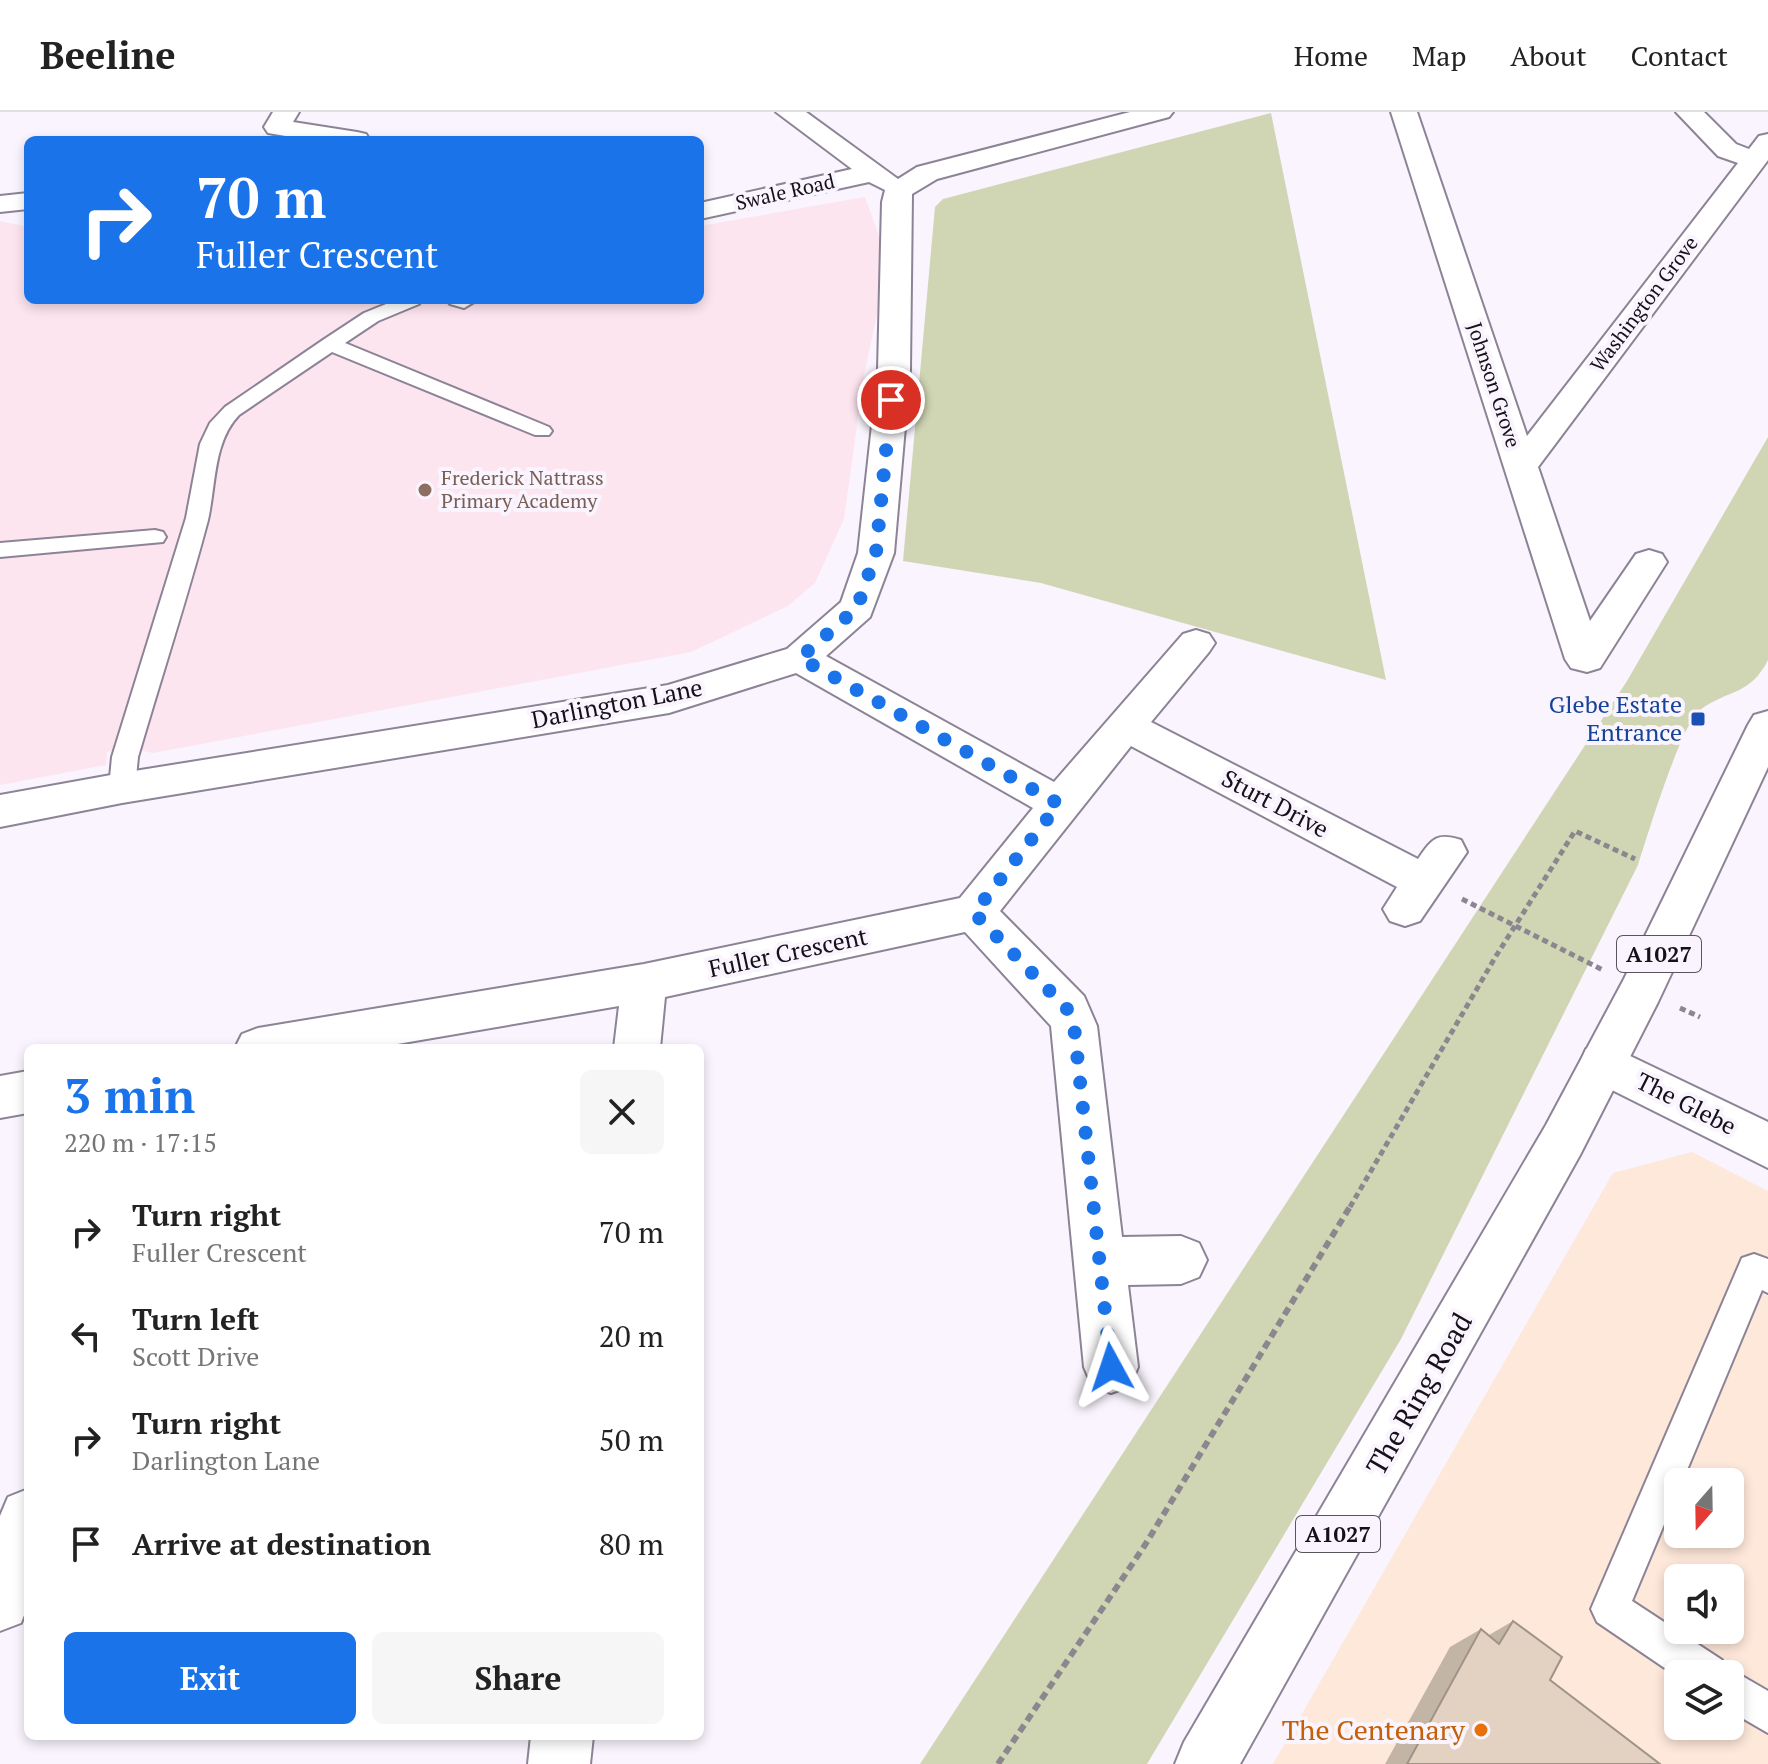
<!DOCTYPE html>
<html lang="en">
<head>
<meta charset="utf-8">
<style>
	body { margin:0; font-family:"PT Serif",serif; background:#f6f6f6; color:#222; height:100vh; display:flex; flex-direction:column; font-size:30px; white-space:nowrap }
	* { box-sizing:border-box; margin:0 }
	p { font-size:26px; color:#767676 }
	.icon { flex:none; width:44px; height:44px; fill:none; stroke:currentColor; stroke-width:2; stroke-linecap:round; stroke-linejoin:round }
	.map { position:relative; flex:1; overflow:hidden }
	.details { position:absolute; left:24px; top:932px; width:680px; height:696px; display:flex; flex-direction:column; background:#fff; border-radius:12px; box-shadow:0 4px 12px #0003 }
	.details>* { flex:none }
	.hud { position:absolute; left:24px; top:24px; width:680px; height:168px; border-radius:12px; box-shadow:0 4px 12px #0003; background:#1a73e8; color:#fff; overflow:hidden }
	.needle { width:52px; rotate:200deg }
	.buttons { position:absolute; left:1664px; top:1356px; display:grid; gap:16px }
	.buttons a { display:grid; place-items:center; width:80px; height:80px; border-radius:12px; background:#fff; box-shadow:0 4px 12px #0003; font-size:40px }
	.pin { position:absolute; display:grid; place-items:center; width:68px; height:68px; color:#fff; margin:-34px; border:4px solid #fff; border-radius:50%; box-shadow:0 2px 8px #0007 }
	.me { position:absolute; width:88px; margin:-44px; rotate:355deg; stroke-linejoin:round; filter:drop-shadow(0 0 6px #0008) }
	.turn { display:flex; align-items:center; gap:28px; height:168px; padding:0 40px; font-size:36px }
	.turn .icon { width:104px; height:104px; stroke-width:2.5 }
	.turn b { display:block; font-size:56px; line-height:68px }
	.round { display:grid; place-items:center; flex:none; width:84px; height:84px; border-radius:12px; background:#f6f6f6 }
	.head { display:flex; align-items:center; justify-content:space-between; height:136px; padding:0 40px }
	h1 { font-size:48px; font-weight:600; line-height:60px; color:#1a73e8 }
	.button { display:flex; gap:16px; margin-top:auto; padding:16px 40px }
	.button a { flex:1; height:92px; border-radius:12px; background:#1a73e8; color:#fff; font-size:32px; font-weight:600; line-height:92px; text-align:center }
	.button a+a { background:#f6f6f6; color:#222 }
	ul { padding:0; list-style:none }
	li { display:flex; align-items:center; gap:24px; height:104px; padding:0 40px }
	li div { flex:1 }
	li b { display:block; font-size:30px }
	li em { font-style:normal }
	header { display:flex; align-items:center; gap:48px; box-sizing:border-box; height:112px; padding:0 40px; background:#fff; border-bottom:2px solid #e0e0e0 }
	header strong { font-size:38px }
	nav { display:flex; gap:44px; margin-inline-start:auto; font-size:28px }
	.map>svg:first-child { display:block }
	.commercial { fill:#fee8da; fill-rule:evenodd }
	.education { fill:#fde5ef }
	.green { fill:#d0d6b4 }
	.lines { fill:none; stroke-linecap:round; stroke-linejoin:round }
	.service-casing { stroke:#8d8396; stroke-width:4 }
	.minor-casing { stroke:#8d8396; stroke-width:4 }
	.primary-casing { stroke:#8d8396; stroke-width:4 }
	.path-far1 { stroke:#8c878f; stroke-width:5; stroke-dasharray:6 4; stroke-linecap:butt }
	.path { stroke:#8c878f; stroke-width:6; stroke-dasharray:8 5; stroke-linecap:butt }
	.service { fill:#fff; fill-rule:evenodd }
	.minor { fill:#fff; fill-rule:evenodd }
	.primary { fill:#fff; fill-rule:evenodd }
	.wall { fill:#c3b5a6 }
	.building { fill:#e3d2c1; stroke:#9f9387; stroke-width:2 }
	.route { stroke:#1a73e8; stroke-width:14; stroke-dasharray:0 25.2 }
	.education-dot { fill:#8d6e63; stroke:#f9f4fd; stroke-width:3 }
	.transit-dot { fill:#1a4fb4; stroke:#f9f4fd; stroke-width:3 }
	.food-dot { fill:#e8710a; stroke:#f9f4fd; stroke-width:3 }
	.labels { text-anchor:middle; stroke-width:8; stroke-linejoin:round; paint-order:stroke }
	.far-street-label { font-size:20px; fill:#151118; stroke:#f9f4fd }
	.far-education-label { font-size:20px; fill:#785e54; stroke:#f9f4fd; text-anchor:start }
	.shield { fill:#f9f4fd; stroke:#59555d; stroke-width:2 }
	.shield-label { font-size:22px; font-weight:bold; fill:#151118 }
	.street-label { font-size:24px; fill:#151118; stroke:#f9f4fd }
	.transit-label { font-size:24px; fill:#164399; stroke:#f9f4fd; text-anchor:end }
	.near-street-label { font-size:28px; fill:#151118; stroke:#f9f4fd }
	.near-food-label { font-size:28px; fill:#c56008; stroke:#f9f4fd; text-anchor:end }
</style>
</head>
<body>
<header>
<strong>Beeline</strong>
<nav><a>Home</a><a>Map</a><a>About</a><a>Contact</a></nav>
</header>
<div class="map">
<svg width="1768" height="1652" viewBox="0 0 1768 1652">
	<rect width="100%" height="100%" fill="#f9f4fd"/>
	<path class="commercial" d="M1692 1040 1768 1079V1652H1273L1613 1061ZM1678 1370H1730V1422H1678ZM1678 1466H1730V1518H1678ZM1678 1562H1730V1614H1678Z"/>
	<polygon class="education" points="865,85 879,124 885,125 877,203 864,263 844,407 815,471 788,494 691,540 153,641 133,637 112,639 107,640 106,653 0,673 0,109 28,115 28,188 700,188 700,114"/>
	<g class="green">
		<polygon points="1271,1 1386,568 1041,471 903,449 935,95 943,87"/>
		<path d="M1768 325V548C1750 584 1728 577 1700 598 1681 612 1647 725 1638 753L1401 1227 1147 1652H920L1627 569Z"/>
	</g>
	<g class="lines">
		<g class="service-casing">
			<g id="service">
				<path d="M396 188H422L419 192 378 209 345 231 549 315 552 319 549 323H535L332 240 239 303C213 330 216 373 208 408 187 487 161 566 138 645L135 676 131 683 122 686 113 683 109 676 112 645 186 406 200 332 210 311 225 295 323 228 364 201Z"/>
				<polygon points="447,188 472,188 474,190 464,196 450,192"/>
				<polygon points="155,418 163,420 166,425 163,430 0,445 0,431"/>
				<polygon points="1754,1142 1768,1147 1768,1181 1762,1178 1682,1370 1678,1370 1678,1379 1632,1489 1722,1548 1726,1558 1730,1557 1768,1579 1768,1621 1730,1599 1730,1562 1678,1562 1678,1565 1597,1510 1591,1497 1742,1146"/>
			</g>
		</g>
		<g class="minor-casing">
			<g id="minor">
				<polygon points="273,0 299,0 293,10 357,20 366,22 370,28 309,28 268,21 264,15"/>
				<path d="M776 0H806L898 67 917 55 1130 0H1173L1169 5 937 67 912 82 910 258 894 441 870 505 826 544 1054 670 1183 522 1196 518 1209 522 1215 531 1209 540 1151 610 1418 747C1432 727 1436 720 1461 728L1467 740 1420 809 1405 814 1390 809 1383 797 1397 775 1131 634 1000 799 1084 884 1097 914 1122 1125 1181 1124 1199 1131 1207 1148 1199 1165 1181 1172 1128 1173 1138 1255 1130 1274 1111 1281 1092 1274 1084 1255 1051 914 965 820 665 885 660 936H614L619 894 374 936H235L242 922 258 916 644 852 960 786 1033 696 796 561 669 601 122 691 0 715V683L122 661 668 573 787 537 841 490 858 441 878 258 882 90 885 78 869 70 700 107V91L852 57Z"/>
				<polygon points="1391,0 1417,0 1527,324 1738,51 1718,44 1676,0 1704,0 1736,32 1749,37 1759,24 1768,22 1768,48 1538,355 1590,509 1636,442 1649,438 1662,442 1667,450 1600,556 1587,560 1571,556 1565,547"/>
				<polygon points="28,81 28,97 0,100 0,84"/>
				<polygon points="1603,931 1768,1010 1768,1056 1586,965 1580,951 1586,937"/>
				<polygon points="28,959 28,1001 0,1006 0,964"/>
				<polygon points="28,1377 28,1493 21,1511 0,1519 0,1404 8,1385"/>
				<polygon points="531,1624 593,1624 590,1652 528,1652"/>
			</g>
		</g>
		<g class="primary-casing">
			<polygon id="primary" points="1768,599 1768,655 1658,890 1580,1043 1240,1652 1175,1652 1184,1630 1546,1013 1624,867 1748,613 1754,603"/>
		</g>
		<g class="path-far1">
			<polyline points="1462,787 1603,858"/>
			<polyline points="1680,896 1700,905"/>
			<polyline points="1350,1095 1496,844 1575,719 1635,747"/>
		</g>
		<polyline class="path" points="998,1652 1145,1433 1351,1093"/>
		<use href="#service" class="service"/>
		<use href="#minor" class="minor"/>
		<use href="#primary" class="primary"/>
	</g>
	<polygon class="wall" points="1513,1509 1550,1568 1660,1652 1385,1652 1450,1535 1481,1517 1489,1523"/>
	<polygon class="building" points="1513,1509 1562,1545 1550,1568 1660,1652 1407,1652 1481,1517 1499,1532"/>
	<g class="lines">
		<polyline class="route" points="891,288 876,441 857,496 800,546 1059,692 974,801 1068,898 1074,914 1111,1255"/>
	</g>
	<circle class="education-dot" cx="425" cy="378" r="8"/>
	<rect class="transit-dot" x="1690" y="599" width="16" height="16" rx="4"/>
	<circle class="food-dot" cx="1481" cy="1618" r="8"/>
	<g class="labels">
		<g class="far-street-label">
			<text transform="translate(785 80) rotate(-13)" y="7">Swale Road</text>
			<text transform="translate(1644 192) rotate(-53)" y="7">Washington Grove</text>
			<text transform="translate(1494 273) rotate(72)" y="7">Johnson Grove</text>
		</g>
		<g class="far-education-label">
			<text x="441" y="373">Frederick Nattrass<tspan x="441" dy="23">Primary Academy</tspan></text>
		</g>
		<g class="shield">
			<rect x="1617" y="824" width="84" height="36" rx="6"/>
			<rect x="1296" y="1404" width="84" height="36" rx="6"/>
		</g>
		<g class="shield-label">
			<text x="1659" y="850">A1027</text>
			<text x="1338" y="1430">A1027</text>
		</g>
		<g class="street-label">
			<text transform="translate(617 592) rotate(-11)" y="8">Darlington Lane</text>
			<text transform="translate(1275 692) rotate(28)" y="8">Sturt Drive</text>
			<text transform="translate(788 841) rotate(-12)" y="8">Fuller Crescent</text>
			<text transform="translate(1686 992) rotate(27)" y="8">The Glebe</text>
		</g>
		<g class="transit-label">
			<text x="1682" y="601">Glebe Estate<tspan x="1682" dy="28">Entrance</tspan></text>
		</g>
		<g class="near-street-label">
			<text transform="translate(1419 1282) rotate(-60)" y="10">The Ring Road</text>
		</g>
		<g class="near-food-label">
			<text x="1465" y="1628">The Centenary</text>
		</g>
	</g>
</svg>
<div class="buttons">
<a><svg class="needle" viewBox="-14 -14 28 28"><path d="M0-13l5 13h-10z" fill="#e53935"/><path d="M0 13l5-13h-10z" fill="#767676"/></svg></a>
<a><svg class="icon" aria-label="sound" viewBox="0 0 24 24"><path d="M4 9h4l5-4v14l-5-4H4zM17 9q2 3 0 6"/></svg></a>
<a><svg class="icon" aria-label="layers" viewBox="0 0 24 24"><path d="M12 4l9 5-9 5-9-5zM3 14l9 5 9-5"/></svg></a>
</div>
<div class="pin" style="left:891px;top:288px;background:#d93025"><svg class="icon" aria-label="arrive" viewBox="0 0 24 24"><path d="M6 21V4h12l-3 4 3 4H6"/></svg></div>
<svg class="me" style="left:1111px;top:1255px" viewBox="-20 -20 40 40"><path d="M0-17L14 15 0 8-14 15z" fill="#1a73e8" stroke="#fff" stroke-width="4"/></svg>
<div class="hud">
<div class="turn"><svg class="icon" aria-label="right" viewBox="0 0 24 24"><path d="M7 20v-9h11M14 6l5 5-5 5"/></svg><div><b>70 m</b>Fuller Crescent</div></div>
</div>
<section class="details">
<div class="head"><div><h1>3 min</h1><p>220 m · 17:15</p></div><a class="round"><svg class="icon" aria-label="close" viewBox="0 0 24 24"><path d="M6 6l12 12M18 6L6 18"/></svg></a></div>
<ul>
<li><svg class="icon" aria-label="right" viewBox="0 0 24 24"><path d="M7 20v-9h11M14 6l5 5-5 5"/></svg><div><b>Turn right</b><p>Fuller Crescent</p></div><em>70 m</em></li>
<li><svg class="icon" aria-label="left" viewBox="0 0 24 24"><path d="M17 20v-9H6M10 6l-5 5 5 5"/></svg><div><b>Turn left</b><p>Scott Drive</p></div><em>20 m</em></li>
<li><svg class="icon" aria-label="right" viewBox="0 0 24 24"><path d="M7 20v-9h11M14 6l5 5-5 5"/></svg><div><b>Turn right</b><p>Darlington Lane</p></div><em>50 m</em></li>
<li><svg class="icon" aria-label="arrive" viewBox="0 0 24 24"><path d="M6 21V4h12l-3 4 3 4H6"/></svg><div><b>Arrive at destination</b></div><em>80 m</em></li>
</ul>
<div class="button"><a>Exit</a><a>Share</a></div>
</section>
</div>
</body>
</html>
